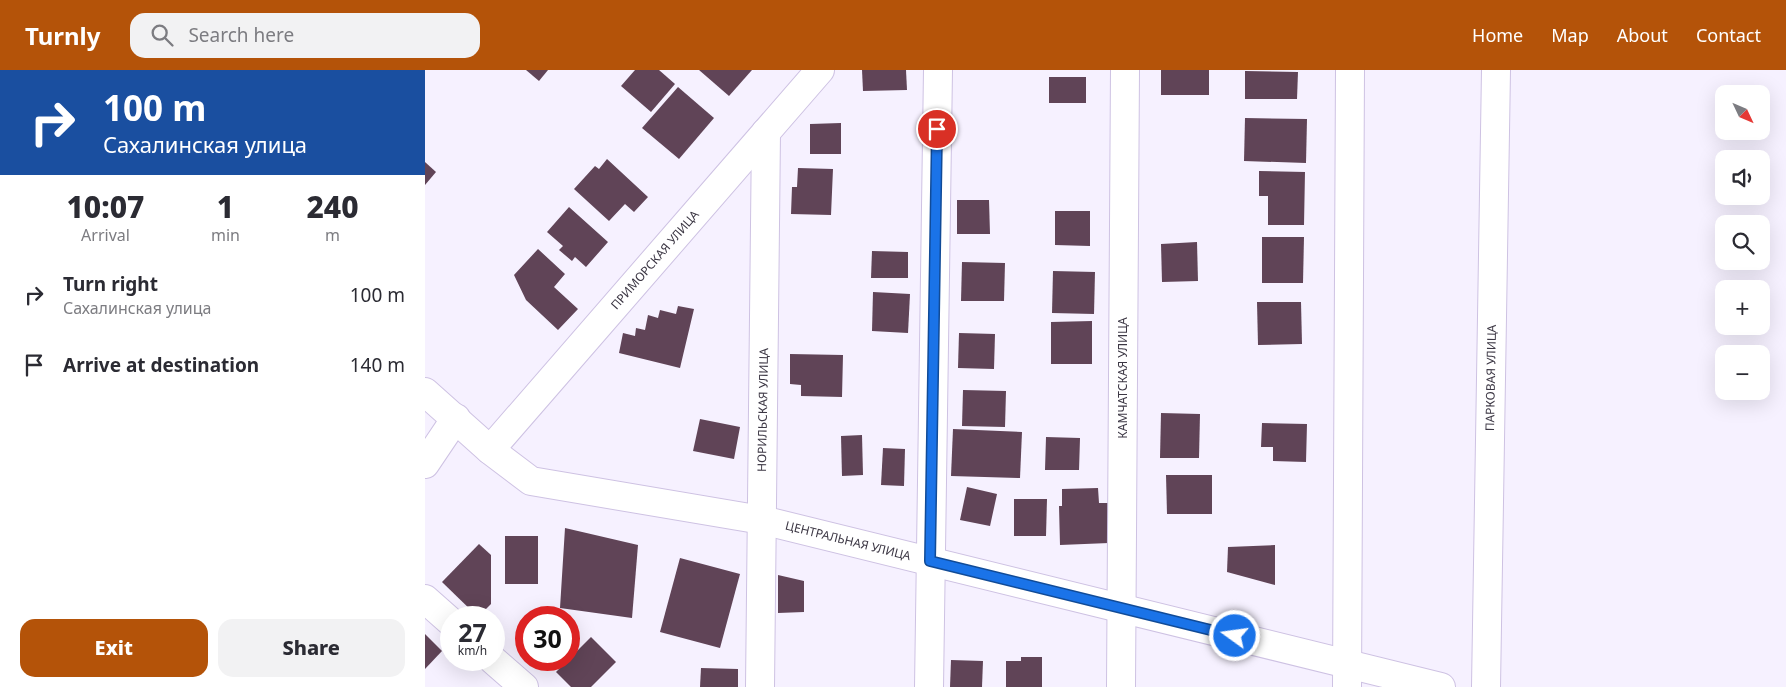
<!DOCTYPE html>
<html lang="en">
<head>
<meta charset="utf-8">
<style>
	body { margin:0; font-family:"Noto Sans",sans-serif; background:#f2f2f3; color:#2b2b33; height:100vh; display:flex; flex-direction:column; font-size:19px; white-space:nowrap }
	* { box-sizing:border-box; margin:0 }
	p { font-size:16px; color:#7c7c81 }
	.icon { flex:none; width:28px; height:28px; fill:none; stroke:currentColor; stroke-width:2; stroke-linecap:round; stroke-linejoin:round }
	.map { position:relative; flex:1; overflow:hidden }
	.sheet { display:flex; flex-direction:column; background:#fff; width:425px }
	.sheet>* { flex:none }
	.guide { background:#1a4fa0; color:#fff; overflow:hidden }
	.needle { width:32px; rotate:134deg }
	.buttons { position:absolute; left:1290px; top:15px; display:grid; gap:10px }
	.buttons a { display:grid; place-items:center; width:55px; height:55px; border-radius:10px; background:#fff; box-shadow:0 5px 20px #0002; font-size:25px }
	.speed { position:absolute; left:15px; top:536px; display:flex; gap:10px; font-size:25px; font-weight:700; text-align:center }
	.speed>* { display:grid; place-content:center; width:65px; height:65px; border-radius:50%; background:#fff; box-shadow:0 5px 20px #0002; line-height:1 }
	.speed small { font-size:12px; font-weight:400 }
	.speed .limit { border:8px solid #d22; background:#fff; color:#111 }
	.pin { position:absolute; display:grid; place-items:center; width:42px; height:42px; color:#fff; margin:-21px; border:2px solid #fff; border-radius:50%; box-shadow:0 1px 5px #0007 }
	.me { position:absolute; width:55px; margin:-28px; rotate:284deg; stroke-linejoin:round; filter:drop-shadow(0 0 4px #0008) }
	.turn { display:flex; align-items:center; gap:18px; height:105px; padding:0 20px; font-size:22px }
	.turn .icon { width:65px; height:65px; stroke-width:2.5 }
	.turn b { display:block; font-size:35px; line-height:42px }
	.eta { display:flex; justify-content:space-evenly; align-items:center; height:85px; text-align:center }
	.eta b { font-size:30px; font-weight:800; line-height:35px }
	.cta { display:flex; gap:10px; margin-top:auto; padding:10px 20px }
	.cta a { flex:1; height:58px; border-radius:15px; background:#b45309; color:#fff; font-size:20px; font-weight:800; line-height:58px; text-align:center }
	.cta a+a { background:#f2f2f3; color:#2b2b33 }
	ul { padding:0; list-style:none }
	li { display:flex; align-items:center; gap:15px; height:70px; padding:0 20px }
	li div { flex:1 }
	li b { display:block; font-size:19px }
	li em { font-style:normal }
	header { display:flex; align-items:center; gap:30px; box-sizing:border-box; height:70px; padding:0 25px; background:#b45309; color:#fff }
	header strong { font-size:24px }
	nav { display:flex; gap:28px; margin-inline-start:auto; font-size:18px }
	.search { width:350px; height:45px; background:#f2f2f3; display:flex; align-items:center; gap:12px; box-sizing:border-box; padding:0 18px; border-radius:15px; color:#7c7c81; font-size:19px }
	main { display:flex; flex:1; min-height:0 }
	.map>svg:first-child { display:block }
	.building { fill:#604457 }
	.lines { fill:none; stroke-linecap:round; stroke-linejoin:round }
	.minor-casing { stroke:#cec2e3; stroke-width:30 }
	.minor { stroke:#fff; stroke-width:28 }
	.route-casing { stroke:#114b97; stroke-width:12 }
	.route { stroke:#1a73e8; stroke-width:9 }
	.labels { text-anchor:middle; stroke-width:5; stroke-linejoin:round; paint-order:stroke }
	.street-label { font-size:12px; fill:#3c3744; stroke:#fff }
</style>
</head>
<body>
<header>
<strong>Turnly</strong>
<div class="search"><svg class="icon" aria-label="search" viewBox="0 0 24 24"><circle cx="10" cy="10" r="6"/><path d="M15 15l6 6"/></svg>Search here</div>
<nav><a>Home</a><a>Map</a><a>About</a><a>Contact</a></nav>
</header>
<main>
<section class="sheet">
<div class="guide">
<div class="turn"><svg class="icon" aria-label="right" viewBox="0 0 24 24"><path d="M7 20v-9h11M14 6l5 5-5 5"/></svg><div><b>100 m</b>Сахалинская улица</div></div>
</div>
<div class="eta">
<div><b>10:07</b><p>Arrival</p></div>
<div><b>1</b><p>min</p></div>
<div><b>240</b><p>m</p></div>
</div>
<ul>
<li><svg class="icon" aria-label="right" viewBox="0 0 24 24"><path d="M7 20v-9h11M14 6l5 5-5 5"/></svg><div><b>Turn right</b><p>Сахалинская улица</p></div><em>100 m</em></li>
<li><svg class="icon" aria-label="arrive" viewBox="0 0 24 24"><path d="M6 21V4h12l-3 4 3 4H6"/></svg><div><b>Arrive at destination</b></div><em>140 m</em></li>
</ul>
<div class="cta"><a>Exit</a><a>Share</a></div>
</section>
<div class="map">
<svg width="1361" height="617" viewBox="0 0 1361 617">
	<rect width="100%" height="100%" fill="#f6f1ff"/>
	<g class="building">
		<polygon points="101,0 123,0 114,11"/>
		<polygon points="210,0 234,0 250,14 226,42 196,16"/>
		<polygon points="274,0 327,0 304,26"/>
		<polygon points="437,0 481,0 482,20 438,21"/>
		<rect x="736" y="0" width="48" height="25"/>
		<polygon points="820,1 873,2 872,29 820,29"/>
		<rect x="624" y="7" width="37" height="26"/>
		<polygon points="253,17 289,48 254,89 217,58"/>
		<polygon points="820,48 882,49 881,93 819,91"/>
		<polygon points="416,53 416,84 385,84 385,54"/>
		<polygon points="182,89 223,127 209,142 200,134 184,151 149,119 170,96 174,99"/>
		<polygon points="0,92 11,102 0,115"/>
		<polygon points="373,98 408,99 406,145 366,144 367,117 372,117"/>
		<polygon points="834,101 880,102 879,155 843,155 843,126 834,126"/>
		<polygon points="532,130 564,130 565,164 532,164"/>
		<polygon points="144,137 183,172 161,197 150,187 147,191 134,180 138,176 122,162"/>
		<polygon points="630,141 665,141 665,176 630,175"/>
		<polygon points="837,167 879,167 878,213 837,213"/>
		<polygon points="772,172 773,211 737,212 736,174"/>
		<polygon points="113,179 140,204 129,217 153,239 133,260 101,230 89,205"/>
		<polygon points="447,181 483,182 483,208 446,208"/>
		<polygon points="537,192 580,193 579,231 536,231"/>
		<polygon points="628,201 670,202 669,244 627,243"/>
		<polygon points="448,222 485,224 483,263 447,261"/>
		<polygon points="832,232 876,232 877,274 833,275"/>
		<polygon points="253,236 269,239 255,298 194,283 198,263 210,266 211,258 220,260 223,245 233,248 235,240 251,244"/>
		<polygon points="667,251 667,294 626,294 626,252"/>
		<polygon points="534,263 570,264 569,299 533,298"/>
		<polygon points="365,284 418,285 417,327 376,326 376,315 365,314"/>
		<polygon points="538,320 581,321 580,357 537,356"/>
		<polygon points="736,343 775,344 774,388 735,388"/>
		<polygon points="275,349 315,357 309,389 268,381"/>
		<polygon points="837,353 882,354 881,392 848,391 848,377 836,377"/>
		<polygon points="528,359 597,362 595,408 526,406"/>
		<polygon points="437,365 438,405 417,406 416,366"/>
		<polygon points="621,367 655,368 654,400 620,400"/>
		<polygon points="458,378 480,379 479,416 456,415"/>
		<polygon points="741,405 787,405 787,444 742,444"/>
		<polygon points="542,417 572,424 565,456 535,450"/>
		<polygon points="673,418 674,433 683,433 684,473 635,475 634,436 637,436 637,419"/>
		<polygon points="589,429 622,429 621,466 589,466"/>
		<polygon points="140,458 213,475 207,548 135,538"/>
		<rect x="80" y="466" width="33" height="48"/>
		<polygon points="54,474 66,485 66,534 53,547 17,512"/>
		<polygon points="850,475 850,515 802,502 803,477"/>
		<polygon points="255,488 315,504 295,578 235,562"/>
		<polygon points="353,505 379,511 379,542 353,543"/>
		<polygon points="0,564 17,581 0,599"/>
		<polygon points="166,567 191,592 166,617 146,617 131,602"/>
		<polygon points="596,587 617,587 617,617 581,617 581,591 596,591"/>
		<polygon points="526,590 558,591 557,617 525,617"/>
		<polygon points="276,598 313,599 313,617 275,617"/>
	</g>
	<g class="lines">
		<g class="minor-casing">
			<g id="minor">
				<polyline points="0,322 65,380 106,411 337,450 1016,617"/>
				<polyline points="65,380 395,0"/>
				<polyline points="0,394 31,348"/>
				<polyline points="0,529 26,552"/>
				<polyline points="68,590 99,617"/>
				<polyline points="335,617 341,62"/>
				<polyline points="504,617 513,0"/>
				<polyline points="696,617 700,0"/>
				<polyline points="922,617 925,0"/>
				<polyline points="1061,617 1071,0"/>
			</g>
		</g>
		<use href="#minor" class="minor"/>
	</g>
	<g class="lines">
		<g class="route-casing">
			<polyline id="route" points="512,59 505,491 810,566"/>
		</g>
		<use href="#route" class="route"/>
	</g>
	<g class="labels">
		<g class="street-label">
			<text transform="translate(230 190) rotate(-49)" y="4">ПРИМОРСКАЯ УЛИЦА</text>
			<text transform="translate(698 308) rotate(-90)" y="4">КАМЧАТСКАЯ УЛИЦА</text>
			<text transform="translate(1066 308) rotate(-89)" y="4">ПАРКОВАЯ УЛИЦА</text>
			<text transform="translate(338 340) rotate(-89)" y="4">НОРИЛЬСКАЯ УЛИЦА</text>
			<text transform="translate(423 471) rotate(14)" y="4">ЦЕНТРАЛЬНАЯ УЛИЦА</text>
		</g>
	</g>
</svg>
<div class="buttons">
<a><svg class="needle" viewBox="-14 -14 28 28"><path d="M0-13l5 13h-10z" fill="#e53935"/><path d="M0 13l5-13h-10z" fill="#7c7c81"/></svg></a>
<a><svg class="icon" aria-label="sound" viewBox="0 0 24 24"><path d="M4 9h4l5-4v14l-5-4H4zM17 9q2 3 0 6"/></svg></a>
<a><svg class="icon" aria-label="search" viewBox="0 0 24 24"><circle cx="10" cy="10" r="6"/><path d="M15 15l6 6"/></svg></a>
<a>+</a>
<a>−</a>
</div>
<div class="speed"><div>27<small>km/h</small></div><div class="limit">30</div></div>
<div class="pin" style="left:512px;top:59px;background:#d93025"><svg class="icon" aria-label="arrive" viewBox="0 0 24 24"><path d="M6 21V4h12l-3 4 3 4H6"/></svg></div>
<svg class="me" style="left:810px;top:566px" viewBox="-20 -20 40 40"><circle r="17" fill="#1a73e8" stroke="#fff" stroke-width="3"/><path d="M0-11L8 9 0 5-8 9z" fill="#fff"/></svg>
</div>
</main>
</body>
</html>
